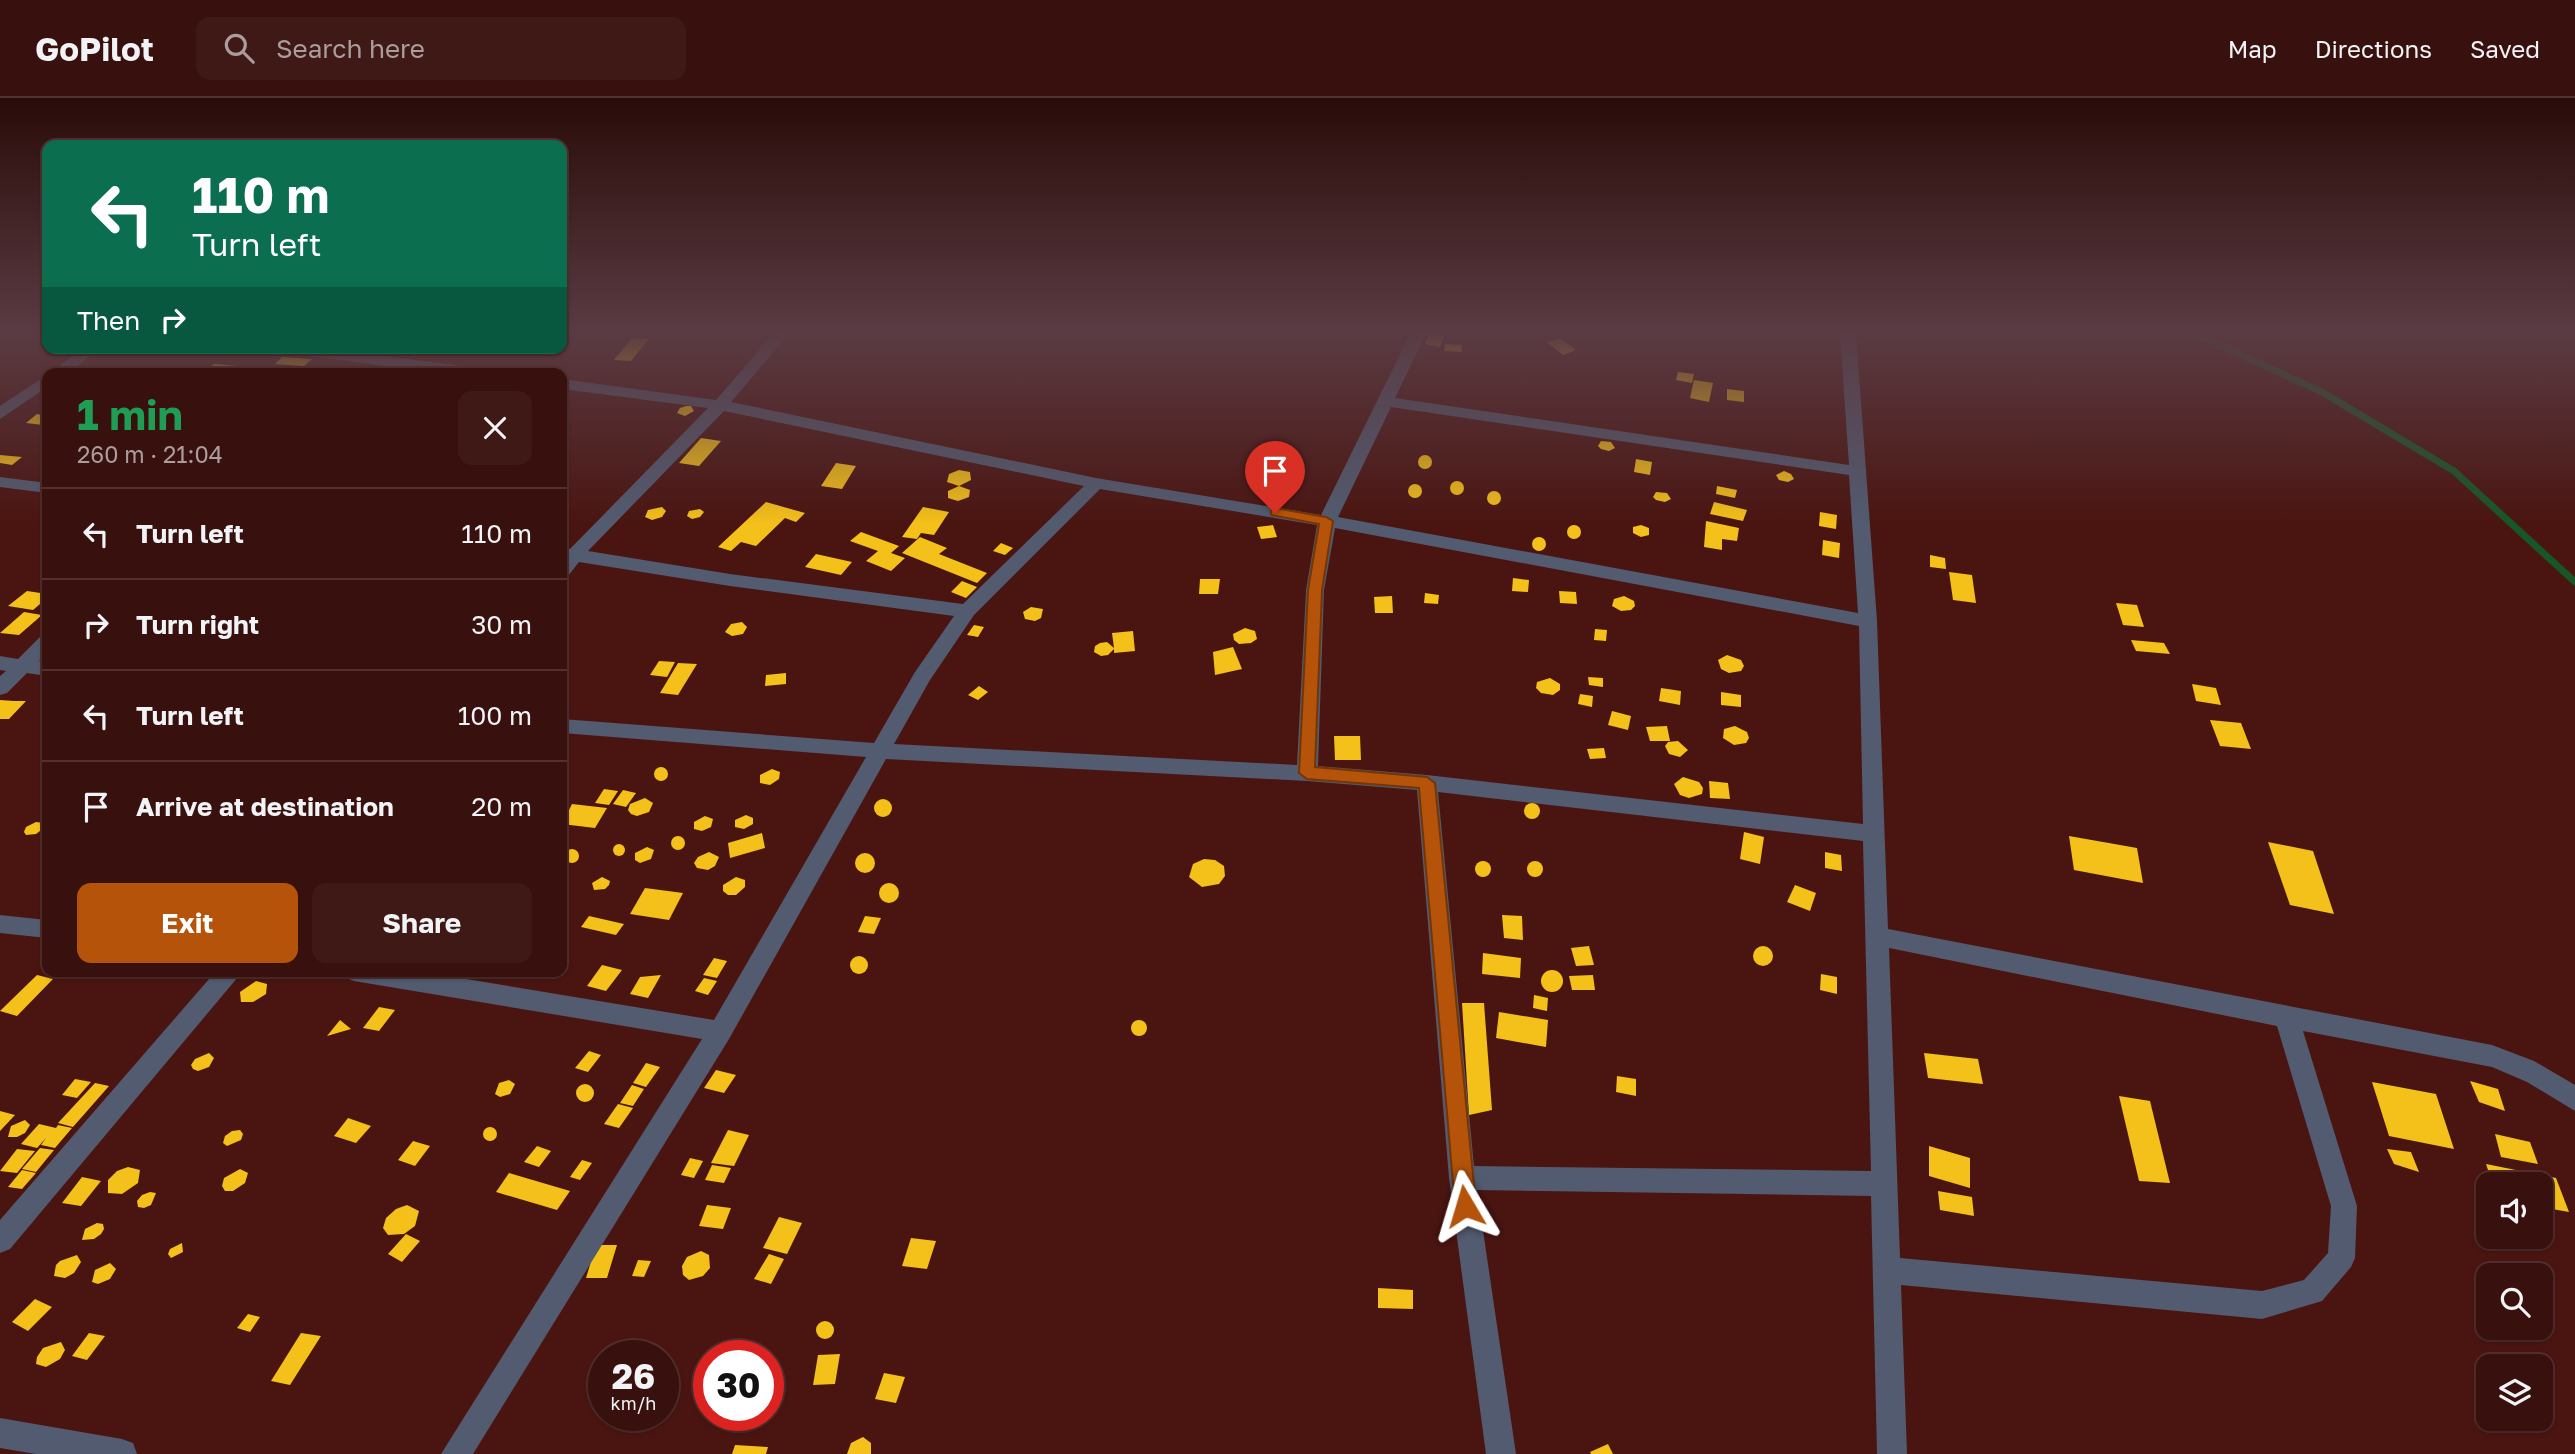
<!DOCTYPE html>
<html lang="en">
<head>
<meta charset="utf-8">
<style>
	body { margin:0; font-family:"Golos Text",sans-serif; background:#3f1916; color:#f1f3f6; height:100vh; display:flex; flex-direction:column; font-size:26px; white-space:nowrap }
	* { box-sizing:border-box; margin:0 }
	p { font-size:23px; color:#ab9d9d }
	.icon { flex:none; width:38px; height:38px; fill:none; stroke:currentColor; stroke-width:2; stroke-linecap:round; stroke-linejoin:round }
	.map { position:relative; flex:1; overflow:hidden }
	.side { position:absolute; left:42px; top:270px; width:525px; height:609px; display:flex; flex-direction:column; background:#38100d; border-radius:14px; box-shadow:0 2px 5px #0004,0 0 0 2px #52302e }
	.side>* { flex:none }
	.banner { position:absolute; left:42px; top:42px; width:525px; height:214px; border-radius:14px; box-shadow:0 2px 5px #0004,0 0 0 2px #52302e; background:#0b6e4f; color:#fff; overflow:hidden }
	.fabs { position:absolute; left:2476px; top:1074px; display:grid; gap:14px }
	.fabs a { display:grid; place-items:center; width:77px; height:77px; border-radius:14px; background:#38100d; box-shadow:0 2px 5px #0004,0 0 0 2px #52302e; font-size:35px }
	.speed { position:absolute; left:588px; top:1242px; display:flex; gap:14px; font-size:35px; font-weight:700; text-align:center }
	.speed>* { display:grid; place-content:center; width:91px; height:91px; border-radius:50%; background:#38100d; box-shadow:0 2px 5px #0004,0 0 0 2px #52302e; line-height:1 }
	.speed small { font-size:18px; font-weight:400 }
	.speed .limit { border:10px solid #d22; background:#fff; color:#111 }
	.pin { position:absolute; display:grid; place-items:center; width:60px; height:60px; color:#fff; margin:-72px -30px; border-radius:50% 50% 50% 0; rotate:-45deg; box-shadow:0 0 7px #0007 }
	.pin .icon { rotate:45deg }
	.me { position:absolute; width:77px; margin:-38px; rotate:353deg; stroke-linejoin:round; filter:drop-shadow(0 0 5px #0008) }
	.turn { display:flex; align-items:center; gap:24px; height:147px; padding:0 35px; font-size:32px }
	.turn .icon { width:91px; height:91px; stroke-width:2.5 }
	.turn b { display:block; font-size:49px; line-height:60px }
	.then { display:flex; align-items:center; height:66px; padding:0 35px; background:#0003; gap:14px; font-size:26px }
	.round { display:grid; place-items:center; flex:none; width:74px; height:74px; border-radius:14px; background:#3f1916 }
	.overview { display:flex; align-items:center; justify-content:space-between; height:119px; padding:0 35px }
	h1 { font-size:42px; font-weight:700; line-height:52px; color:#1e9e55 }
	.cta { display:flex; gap:14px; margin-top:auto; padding:14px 35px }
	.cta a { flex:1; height:80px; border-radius:14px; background:#b45309; color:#fff; font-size:28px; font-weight:700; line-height:80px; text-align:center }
	.cta a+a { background:#3f1916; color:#f1f3f6 }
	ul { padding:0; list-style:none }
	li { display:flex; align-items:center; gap:21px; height:91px; padding:0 35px; border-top:2px solid #52302e }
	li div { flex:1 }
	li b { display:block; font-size:26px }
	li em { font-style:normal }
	header { display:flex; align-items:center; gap:42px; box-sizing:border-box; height:98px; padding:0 35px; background:#38100d; border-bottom:2px solid #52302e }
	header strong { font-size:33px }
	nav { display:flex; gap:38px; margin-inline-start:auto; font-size:24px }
	.search { width:490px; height:63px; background:#3f1916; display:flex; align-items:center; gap:18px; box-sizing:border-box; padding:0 24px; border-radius:14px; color:#ab9d9d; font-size:26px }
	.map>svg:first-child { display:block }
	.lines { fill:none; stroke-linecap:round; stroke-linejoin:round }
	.stream { stroke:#175627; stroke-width:7 }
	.building { fill:#f4c01a }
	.street { fill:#525b70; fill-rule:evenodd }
	.route { fill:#b45309; stroke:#753606; stroke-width:2 }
</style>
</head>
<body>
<header>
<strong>GoPilot</strong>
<div class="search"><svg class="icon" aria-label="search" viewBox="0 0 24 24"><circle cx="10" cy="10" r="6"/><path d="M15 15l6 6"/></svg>Search here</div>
<nav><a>Map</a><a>Directions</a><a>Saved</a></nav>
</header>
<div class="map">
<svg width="2575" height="1356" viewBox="0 0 2575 1356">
	<rect width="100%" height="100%" fill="#4a1511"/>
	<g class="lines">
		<polyline class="stream" points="2195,236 2322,294 2454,373 2575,484"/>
	</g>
	<g class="building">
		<polygon points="1429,236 1444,238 1440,249 1425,246"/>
		<polygon points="632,240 649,241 631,263 614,262"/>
		<polygon points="1560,240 1576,252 1563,257 1547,244"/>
		<polygon points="1445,246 1462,247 1462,254 1444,253"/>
		<polygon points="282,259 312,261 304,268 275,266"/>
		<polygon points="214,266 237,268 229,275 203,275"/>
		<polygon points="1678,274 1694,276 1692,285 1676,282"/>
		<polygon points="1694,282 1713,285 1709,304 1690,300"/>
		<polygon points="1727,291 1744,293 1744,304 1727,302"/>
		<polygon points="686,308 691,308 694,313 685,318 677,315 680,310"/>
		<polygon points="37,316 47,318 47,324 43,327 26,325"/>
		<polygon points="701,340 721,343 699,368 679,365"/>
		<polygon points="1601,343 1611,344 1615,350 1609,353 1601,351 1598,348"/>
		<polygon points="0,357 22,359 12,367 0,365"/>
		<circle cx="1425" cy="364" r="7"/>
		<polygon points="1636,361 1652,364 1650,377 1634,374"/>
		<polygon points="836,365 856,368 842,391 821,388"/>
		<polygon points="959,372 970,374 971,382 959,388 947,384 949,376"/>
		<polygon points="1784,373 1791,376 1794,381 1788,384 1779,382 1776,377"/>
		<circle cx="1457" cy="390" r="7"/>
		<circle cx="1415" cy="393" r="7"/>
		<polygon points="959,388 970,392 969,399 958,403 948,400 948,393"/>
		<polygon points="1717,388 1737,392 1735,400 1716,396"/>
		<circle cx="1494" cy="400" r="7"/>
		<polygon points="1656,394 1667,395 1671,401 1665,404 1656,402 1653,399"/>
		<polygon points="766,404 805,415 796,424 785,420 756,448 741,444 731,453 718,449"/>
		<polygon points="1714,404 1747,412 1743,423 1710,416"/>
		<polygon points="662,409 666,413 662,419 652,422 645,419 648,412"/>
		<polygon points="923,409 949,414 934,437 921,435 917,441 902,439"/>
		<polygon points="700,411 704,414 700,419 692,421 687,418 689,413"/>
		<polygon points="1820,414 1837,417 1836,431 1819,428"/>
		<polygon points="1706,423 1739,430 1737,443 1722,441 1722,452 1704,449"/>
		<circle cx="1574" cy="434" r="7"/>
		<polygon points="1273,427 1277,439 1261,441 1257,429"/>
		<polygon points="1641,427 1649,430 1649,437 1641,439 1633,435 1633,429"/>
		<polygon points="861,434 899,448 891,455 905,460 891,473 866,463 878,453 850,443"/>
		<circle cx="1539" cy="446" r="7"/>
		<polygon points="920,439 947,450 939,456 987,475 977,485 902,455"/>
		<polygon points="1823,442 1840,445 1839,460 1822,457"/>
		<polygon points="1001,445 1013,450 1005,457 993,453"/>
		<polygon points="816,456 852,464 841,477 805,469"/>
		<polygon points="1930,457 1945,460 1946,471 1930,469"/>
		<polygon points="1949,474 1972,477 1976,505 1953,502"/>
		<polygon points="1513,480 1529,482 1528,494 1512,493"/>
		<polygon points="1200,481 1220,481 1218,496 1199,496"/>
		<polygon points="962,483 977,489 966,500 951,494"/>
		<polygon points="27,493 47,496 47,500 33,512 8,508"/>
		<polygon points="1559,493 1576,494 1577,506 1560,505"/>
		<polygon points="1425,495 1439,497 1438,506 1424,505"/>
		<polygon points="1392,498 1393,515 1375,515 1374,499"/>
		<polygon points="1624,498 1634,503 1635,508 1631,512 1621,513 1612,508 1614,501"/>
		<polygon points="2116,505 2137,507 2144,529 2123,527"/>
		<polygon points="1031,509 1043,511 1041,520 1035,523 1025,521 1023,514"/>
		<polygon points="24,514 42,517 19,537 0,535"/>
		<polygon points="742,524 747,529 743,536 732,538 725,534 731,526"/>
		<polygon points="974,527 984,529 978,539 967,537"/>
		<polygon points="1245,530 1255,533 1257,541 1251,545 1239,546 1234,542 1233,536"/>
		<polygon points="1595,531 1607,532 1606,543 1594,542"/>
		<polygon points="1133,533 1135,553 1114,555 1114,551 1108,557 1101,558 1094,554 1095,548 1100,545 1107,544 1114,550 1112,535"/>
		<polygon points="2131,542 2164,545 2170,556 2136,553"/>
		<polygon points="1233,549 1242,571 1215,577 1213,554"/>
		<polygon points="1727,557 1741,562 1744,568 1741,573 1729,575 1721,571 1718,562"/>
		<polygon points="659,563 675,564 667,579 650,577"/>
		<polygon points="678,565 697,566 678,597 660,595"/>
		<polygon points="786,575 786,586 765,588 766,577"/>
		<polygon points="1588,579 1603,580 1603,589 1589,587"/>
		<polygon points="1550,580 1560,586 1560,592 1553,597 1541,595 1536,590 1537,584"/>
		<polygon points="2192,586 2216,590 2221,607 2196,603"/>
		<polygon points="979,588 988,594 978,602 968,597"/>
		<polygon points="1661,590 1681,593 1680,607 1659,603"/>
		<polygon points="1721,594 1741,597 1741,609 1721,607"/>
		<polygon points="1580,596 1593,598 1592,609 1578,606"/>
		<polygon points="0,602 14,603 26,603 9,621 0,621"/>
		<polygon points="1612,613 1631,618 1628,632 1608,627"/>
		<polygon points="2210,622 2241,625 2251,651 2220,648"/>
		<polygon points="1667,628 1670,643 1650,643 1646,629"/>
		<polygon points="1735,628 1747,634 1749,640 1746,645 1734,647 1723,640 1724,631"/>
		<polygon points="1334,638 1360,638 1361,662 1335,662"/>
		<polygon points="1678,643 1688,652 1680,659 1669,656 1665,648 1668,644"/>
		<polygon points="1604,650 1606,660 1590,661 1587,651"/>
		<circle cx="661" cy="676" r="7"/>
		<polygon points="772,671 780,674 779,681 770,687 760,685 760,677"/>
		<polygon points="1683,679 1699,684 1703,690 1702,696 1689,700 1680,697 1674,686"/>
		<polygon points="1709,683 1728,685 1730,701 1710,700"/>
		<polygon points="604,691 618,693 609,707 595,705"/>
		<polygon points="623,692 636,695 626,709 613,706"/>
		<polygon points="645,700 653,705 649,714 637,718 631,716 628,712 630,706"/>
		<circle cx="883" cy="710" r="9"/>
		<circle cx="1532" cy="713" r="8"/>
		<polygon points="572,706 607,710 595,730 562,726"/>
		<polygon points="746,717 753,720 753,726 744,731 735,729 735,722"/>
		<polygon points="705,718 713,721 711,729 702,733 694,731 694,724"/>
		<polygon points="36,724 44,725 44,730 36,736 26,737 24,734 26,729"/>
		<polygon points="1744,734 1764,739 1760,766 1740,761"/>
		<polygon points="762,735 765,750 730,760 728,745"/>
		<circle cx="678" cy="745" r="7"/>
		<polygon points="2069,738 2137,750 2143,785 2074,772"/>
		<polygon points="2268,744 2313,753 2334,816 2290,807"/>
		<circle cx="619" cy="752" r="6"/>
		<polygon points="647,749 654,752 651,761 640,765 635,762 635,755"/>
		<circle cx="572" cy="758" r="7"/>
		<polygon points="709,754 719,759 715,768 708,772 697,770 694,765 698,759"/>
		<polygon points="1825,754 1841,757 1842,773 1825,770"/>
		<circle cx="865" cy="765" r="10"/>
		<polygon points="1204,761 1215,762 1224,768 1225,778 1219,786 1202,789 1189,779 1193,766"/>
		<circle cx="1535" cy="771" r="8"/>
		<circle cx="1483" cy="771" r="8"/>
		<polygon points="602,779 610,783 609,787 605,791 594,792 592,785"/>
		<polygon points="736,779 745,782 745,789 736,797 728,797 723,793 723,787"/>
		<circle cx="889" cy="795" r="10"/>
		<polygon points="1795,787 1816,795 1810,813 1787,804"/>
		<polygon points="645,790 683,795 669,822 630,816"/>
		<polygon points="1502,817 1522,818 1523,842 1504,840"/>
		<polygon points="589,818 624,826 616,837 581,829"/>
		<polygon points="865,818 881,820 874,836 858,834"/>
		<circle cx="1763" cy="858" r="10"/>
		<polygon points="1589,848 1594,867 1576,868 1571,850"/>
		<polygon points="1483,855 1521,860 1520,880 1482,876"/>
		<circle cx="859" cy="867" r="9"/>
		<polygon points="714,860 727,863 717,880 703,877"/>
		<polygon points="602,867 622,872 606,893 587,888"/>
		<circle cx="1552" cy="883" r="11"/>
		<polygon points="1821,876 1837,879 1837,896 1820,892"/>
		<polygon points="37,877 53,881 17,918 0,913"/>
		<polygon points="661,877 648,900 630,896 640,879"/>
		<polygon points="1593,877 1595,892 1572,892 1569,878"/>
		<polygon points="704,880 717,883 708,897 695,893"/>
		<polygon points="256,883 267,886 266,896 253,904 241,904 240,894"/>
		<polygon points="1534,897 1548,900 1547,913 1533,910"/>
		<polygon points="1462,905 1484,905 1492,1012 1469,1017"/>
		<polygon points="379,909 395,912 379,933 363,930"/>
		<polygon points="1499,914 1548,922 1546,949 1496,940"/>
		<circle cx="1139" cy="930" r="8"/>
		<polygon points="340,922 351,931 327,938"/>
		<polygon points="589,953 601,957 588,974 575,970"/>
		<polygon points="209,955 214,960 209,969 198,973 193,971 191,967 195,961"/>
		<polygon points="1924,955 1978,961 1983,986 1928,980"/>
		<polygon points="646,965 660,969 646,989 633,985"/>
		<polygon points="716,972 736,977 724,995 704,990"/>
		<polygon points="1617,978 1636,981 1636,998 1616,994"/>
		<polygon points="75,981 91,984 77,1000 62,997"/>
		<polygon points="509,982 515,986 510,996 500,999 495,996 499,985"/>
		<polygon points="2470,983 2498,991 2505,1013 2479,1004"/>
		<polygon points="2372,984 2436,996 2454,1051 2389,1038"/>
		<polygon points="95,985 109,988 73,1029 58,1025"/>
		<circle cx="585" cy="995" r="9"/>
		<polygon points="632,987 644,991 633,1008 620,1005"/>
		<polygon points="2119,998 2150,1003 2170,1085 2139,1083"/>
		<polygon points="618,1006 633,1010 619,1030 604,1026"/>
		<polygon points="0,1013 15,1017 0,1033"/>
		<polygon points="348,1020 371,1028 356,1045 334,1038"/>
		<polygon points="25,1022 30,1027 25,1035 17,1039 8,1039 11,1028"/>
		<polygon points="39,1026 56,1030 58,1027 72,1030 55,1050 41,1047 46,1040 37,1050 21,1046"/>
		<circle cx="490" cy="1036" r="7"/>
		<polygon points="240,1032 243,1036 241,1042 227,1048 223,1045 225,1038 232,1033"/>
		<polygon points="728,1032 749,1037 734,1068 711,1065"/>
		<polygon points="2495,1036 2530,1044 2538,1066 2501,1059"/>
		<polygon points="413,1043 430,1048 415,1068 398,1062"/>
		<polygon points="537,1048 551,1053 539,1069 524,1064"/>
		<polygon points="1929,1048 1970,1060 1970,1090 1929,1078"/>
		<polygon points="40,1050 54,1052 36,1074 22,1071"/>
		<polygon points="17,1051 35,1053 17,1075 0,1073"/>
		<polygon points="2387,1051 2411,1054 2419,1074 2394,1066"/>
		<polygon points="690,1060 703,1063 694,1080 681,1077"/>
		<polygon points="582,1062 592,1065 580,1082 570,1079"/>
		<polygon points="2486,1066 2556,1080 2569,1114 2541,1109 2541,1087 2493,1087"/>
		<polygon points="712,1067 731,1070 724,1085 705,1082"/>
		<polygon points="128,1069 140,1072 138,1085 122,1096 108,1095 108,1082 117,1073"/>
		<polygon points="240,1071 248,1075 245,1085 233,1093 225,1093 222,1088 224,1080"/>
		<polygon points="22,1072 36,1075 22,1091 8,1089"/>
		<polygon points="509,1075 570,1093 557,1112 496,1094"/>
		<polygon points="82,1079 101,1083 81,1108 62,1105"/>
		<polygon points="1938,1093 1972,1099 1974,1118 1940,1112"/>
		<polygon points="150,1094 156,1095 151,1107 144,1110 138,1109 137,1103 142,1097"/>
		<polygon points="407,1107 419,1113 415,1128 404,1136 388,1137 383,1130 386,1120 396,1111"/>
		<polygon points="707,1107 731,1110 723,1131 699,1128"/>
		<polygon points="779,1119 802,1125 787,1156 763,1150"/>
		<polygon points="97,1125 103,1126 104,1131 101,1136 94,1141 82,1142 85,1131"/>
		<polygon points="406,1136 420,1143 402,1164 388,1156"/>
		<polygon points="911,1140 936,1143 927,1171 902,1168"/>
		<polygon points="182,1145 183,1154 171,1160 168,1156 170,1151"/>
		<polygon points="596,1147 617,1147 607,1180 586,1180"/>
		<polygon points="701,1153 709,1157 710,1170 703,1178 689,1182 683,1177 682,1168 687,1159"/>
		<polygon points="769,1156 784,1161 771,1186 754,1181"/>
		<polygon points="77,1157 81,1164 74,1175 65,1180 54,1178 56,1167 60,1163"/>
		<polygon points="638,1162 651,1163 644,1179 632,1178"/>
		<polygon points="110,1165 116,1171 110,1181 98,1186 92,1184 95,1172"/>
		<polygon points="1378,1190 1413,1192 1413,1211 1378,1210"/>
		<polygon points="35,1201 52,1209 28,1233 12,1224"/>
		<polygon points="248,1216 260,1219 250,1234 237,1230"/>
		<circle cx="825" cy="1232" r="9"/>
		<polygon points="89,1235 105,1238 87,1262 72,1258"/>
		<polygon points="301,1235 321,1238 290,1287 271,1283"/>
		<polygon points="61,1244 65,1252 60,1261 46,1269 36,1266 37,1259 43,1250"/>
		<polygon points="753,1249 768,1255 771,1263 769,1276 768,1258 738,1258"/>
		<polygon points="840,1256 835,1286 813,1287 818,1257"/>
		<polygon points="884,1275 905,1279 896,1305 875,1301"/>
		<polygon points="863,1339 871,1345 871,1356 847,1356 851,1345"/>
		<polygon points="1608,1346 1613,1356 1591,1356 1590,1354"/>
		<polygon points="735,1347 768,1349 766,1356 732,1356"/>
	</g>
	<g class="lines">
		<g class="street">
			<path d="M773 236H789L731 304 1096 380 1321 417 1410 236H1426L1395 300 1849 367 1840 236H1856L1877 523 1888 831 2492 947 2534 963 2575 987V1013L2527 984 2492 969 2303 933 2357 1108 2355 1160 2351 1169 2322 1203 2262 1221 1901 1187 1907 1356H1877L1871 1098 1477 1092 1516 1356H1486L1449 1080 1417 692 1307 683 886 661 729 941 473 1356H441L702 941 354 883 346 880 342 873H418L714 922 866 659 562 635V621L874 645 915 574 954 518 730 488 579 464 568 478 562 480V449L570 451 708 310 562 291V281L716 302ZM1391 309 1849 377 1858 515 1338 419ZM724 313 1084 388 963 506 730 476 588 453ZM1100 391 1317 427 1306 492 1297 667 894 646 930 582 974 517ZM1335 430 1859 528 1863 726 1427 677 1318 668 1324 492ZM1438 694 1863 743 1871 1073 1474 1068ZM1889 850 2277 928 2331 1108 2328 1155 2304 1182 2262 1193 1900 1160Z"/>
			<polygon points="83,250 100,250 69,275 50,275"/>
			<polygon points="280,250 324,250 476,270 484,275 439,275 287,255"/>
			<polygon points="47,277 47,289 0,321 0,308"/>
			<polygon points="0,379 47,385 47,395 0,389"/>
			<polygon points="47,538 47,555 39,563 47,564 47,578 27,575 7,595 0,597 0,578 6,573 0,572 0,558 18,561 40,539"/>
			<polygon points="0,817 47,822 47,840 0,835"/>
			<polygon points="216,873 243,873 10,1151 0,1155 0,1122"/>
			<polygon points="0,1320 122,1341 133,1345 137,1356 36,1356 0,1350"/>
		</g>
	</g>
	<linearGradient id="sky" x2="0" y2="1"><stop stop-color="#290c09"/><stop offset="0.55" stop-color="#5a3b43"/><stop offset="1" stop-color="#5a3b43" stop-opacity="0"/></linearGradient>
	<rect width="2575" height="426" fill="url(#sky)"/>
	<polygon class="route" points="1275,410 1326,419 1333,423 1322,492 1315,669 1427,679 1435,685 1476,1108 1473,1115 1465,1117 1458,1115 1455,1108 1419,690 1307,681 1299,675 1308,492 1319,426 1271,417 1271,412"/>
</svg>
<div class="fabs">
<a><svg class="icon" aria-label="sound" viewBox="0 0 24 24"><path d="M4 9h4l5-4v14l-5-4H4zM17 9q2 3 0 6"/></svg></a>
<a><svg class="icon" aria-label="search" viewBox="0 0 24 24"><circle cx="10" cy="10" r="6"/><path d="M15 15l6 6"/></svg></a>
<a><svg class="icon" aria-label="layers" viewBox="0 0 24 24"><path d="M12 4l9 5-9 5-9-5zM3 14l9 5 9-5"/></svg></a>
</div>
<div class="speed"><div>26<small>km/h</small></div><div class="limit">30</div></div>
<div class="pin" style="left:1275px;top:415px;background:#d93025"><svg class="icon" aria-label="arrive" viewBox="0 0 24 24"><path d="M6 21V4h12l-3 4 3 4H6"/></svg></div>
<svg class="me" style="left:1465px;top:1108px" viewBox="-20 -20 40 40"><path d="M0-17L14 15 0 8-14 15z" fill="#b45309" stroke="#fff" stroke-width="4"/></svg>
<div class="banner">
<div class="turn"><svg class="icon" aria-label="left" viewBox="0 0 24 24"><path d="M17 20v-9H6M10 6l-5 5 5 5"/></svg><div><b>110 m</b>Turn left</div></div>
<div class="then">Then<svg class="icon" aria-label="right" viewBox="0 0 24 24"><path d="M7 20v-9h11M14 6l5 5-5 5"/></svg></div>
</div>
<section class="side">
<div class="overview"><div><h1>1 min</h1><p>260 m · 21:04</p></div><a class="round"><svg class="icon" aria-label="close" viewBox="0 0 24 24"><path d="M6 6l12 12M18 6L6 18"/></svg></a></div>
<ul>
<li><svg class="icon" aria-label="left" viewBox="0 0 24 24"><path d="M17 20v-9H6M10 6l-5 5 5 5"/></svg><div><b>Turn left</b></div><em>110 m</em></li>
<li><svg class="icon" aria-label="right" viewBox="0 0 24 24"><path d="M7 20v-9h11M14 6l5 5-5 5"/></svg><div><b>Turn right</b></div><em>30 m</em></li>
<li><svg class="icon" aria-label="left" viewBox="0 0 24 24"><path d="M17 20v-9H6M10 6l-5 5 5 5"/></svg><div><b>Turn left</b></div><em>100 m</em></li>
<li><svg class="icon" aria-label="arrive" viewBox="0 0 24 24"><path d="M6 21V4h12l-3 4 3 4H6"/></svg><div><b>Arrive at destination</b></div><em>20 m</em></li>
</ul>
<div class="cta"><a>Exit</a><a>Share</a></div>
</section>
</div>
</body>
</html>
